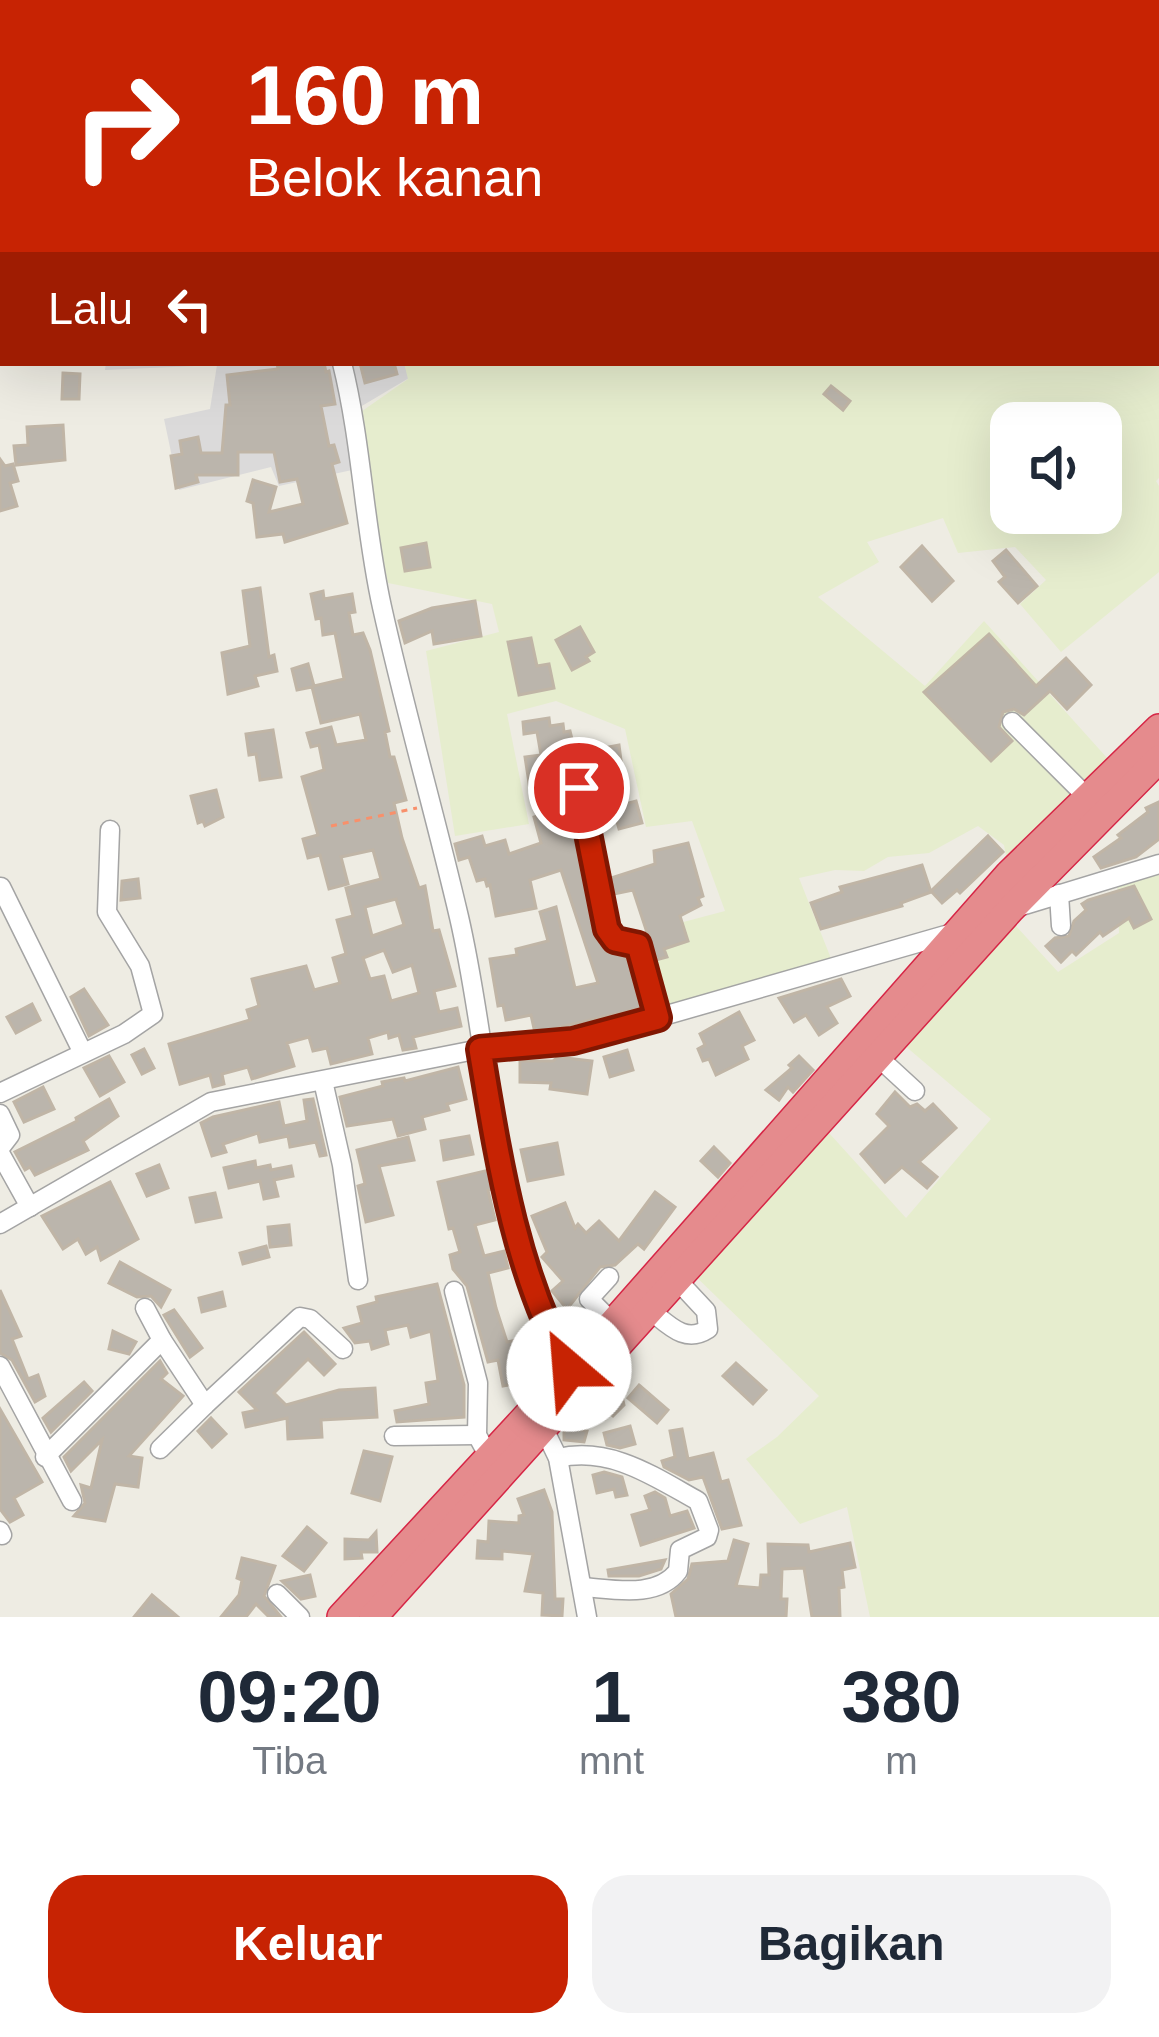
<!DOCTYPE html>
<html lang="id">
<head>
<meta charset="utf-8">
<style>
	body { margin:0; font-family:Helvetica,sans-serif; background:#f2f2f3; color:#1f2937; height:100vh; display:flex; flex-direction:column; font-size:45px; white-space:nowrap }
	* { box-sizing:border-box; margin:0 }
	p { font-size:39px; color:#747a83 }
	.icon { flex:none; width:66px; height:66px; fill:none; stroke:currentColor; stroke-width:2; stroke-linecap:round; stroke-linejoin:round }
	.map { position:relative; height:1617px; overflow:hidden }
	.details { display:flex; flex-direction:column; background:#fff; flex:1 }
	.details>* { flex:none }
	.top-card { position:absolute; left:0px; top:0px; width:1161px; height:366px; box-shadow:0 12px 48px #0002; background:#c72303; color:#fff; overflow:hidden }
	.controls { position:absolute; left:990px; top:402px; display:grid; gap:24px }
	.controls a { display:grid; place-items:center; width:132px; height:132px; border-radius:24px; background:#fff; box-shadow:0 12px 48px #0002; font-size:60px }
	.pin { position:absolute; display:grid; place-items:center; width:102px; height:102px; color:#fff; margin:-51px; border:6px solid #fff; border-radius:50%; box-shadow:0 3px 12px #0007 }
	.me { position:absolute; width:132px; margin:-66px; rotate:333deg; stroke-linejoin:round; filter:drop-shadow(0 0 9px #0008) }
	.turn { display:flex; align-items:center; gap:42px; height:252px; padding:0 48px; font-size:54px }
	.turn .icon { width:156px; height:156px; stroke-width:2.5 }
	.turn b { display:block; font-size:84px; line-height:102px }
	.then { display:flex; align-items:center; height:114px; padding:0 48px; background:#0003; gap:24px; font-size:45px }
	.eta { display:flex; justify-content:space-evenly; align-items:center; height:204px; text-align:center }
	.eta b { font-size:72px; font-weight:700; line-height:84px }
	.primary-button { display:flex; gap:24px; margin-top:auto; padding:24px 48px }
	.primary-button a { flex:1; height:138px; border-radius:36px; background:#c72303; color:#fff; font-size:48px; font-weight:700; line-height:138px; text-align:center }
	.primary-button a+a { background:#f2f2f3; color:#1f2937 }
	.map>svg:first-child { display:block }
	.residential { fill:#dbdada }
	.farmland { fill:#e6edce; fill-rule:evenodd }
	.building { fill:#bbb5ac; stroke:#c0b5a6; stroke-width:3; fill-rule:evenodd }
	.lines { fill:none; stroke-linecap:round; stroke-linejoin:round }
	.minor-casing { stroke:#a4a4a4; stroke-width:21 }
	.highway-casing { stroke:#d62646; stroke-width:30 }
	.path { stroke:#f8906b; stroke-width:3; stroke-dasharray:6 6; stroke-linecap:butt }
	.minor { stroke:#fff; stroke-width:18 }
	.highway { stroke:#e58b8d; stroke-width:27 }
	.route-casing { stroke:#811702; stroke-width:30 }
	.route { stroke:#c72303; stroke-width:21 }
</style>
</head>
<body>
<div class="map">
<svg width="1159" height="1617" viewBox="0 0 1159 1617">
	<rect width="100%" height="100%" fill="#eeece3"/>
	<polygon class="residential" points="106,363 404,363 409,378 350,413 352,470 279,486 271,467 179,490 164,419 210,409 217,365 105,370"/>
	<g class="farmland">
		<path d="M317 0H1159V478L1156 481 1159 486V572L1061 652 1020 604 1046 580 1015 547 958 553 943 518 867 542 879 562 818 597 925 686 984 621 1135 789 1016 910 1004 845 978 826 929 853 888 857 864 871 835 870 799 878 834 966 667 1016 638 934 725 911 692 821 646 827 625 729 556 701 507 714 529 824 455 836 426 651 499 632 492 604 388 583 355 416 408 379 404 363H1158V3ZM1011 423H1101V513H1011Z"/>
		<polygon points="1159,864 1159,1617 870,1617 847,1507 800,1524 746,1459 777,1437 819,1396 688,1269 820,1123 906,1218 991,1119 897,1039 1004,913 1058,972 1119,933 1117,877"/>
	</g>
	<g class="building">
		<polygon points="277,363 324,363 326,372 329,371 335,404 321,406 329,446 334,445 339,462 332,464 347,523 285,542 283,534 257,537 253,503 247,501 253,480 276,487 269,512 303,504 297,479 280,482 274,452 238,452 238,475 196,475 198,482 176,488 171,456 182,454 180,441 198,437 201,453 222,453 226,405 230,405 227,375 278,369"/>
		<polygon points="360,363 394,363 397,374 365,383"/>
		<polygon points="63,373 80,374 79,399 62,399"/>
		<polygon points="831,386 850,401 843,410 824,394"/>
		<polygon points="63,425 65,460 16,465 14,446 28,445 27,427"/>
		<polygon points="0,459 5,466 13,464 18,481 10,483 17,506 0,511"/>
		<polygon points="426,543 430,567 405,571 401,548"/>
		<polygon points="922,546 953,581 932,601 901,567"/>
		<polygon points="1006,550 1037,586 1018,603 999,582 1005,577 993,561"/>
		<polygon points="260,588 269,657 274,655 277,671 255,676 258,686 228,694 222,653 250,646 243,591"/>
		<path d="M323 591 324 599 352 594 355 612 349 613 353 635 363 633 370 650 389 731 385 732 390 757H394L406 800 394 803 402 838 419 888 425 886 433 931 439 930 455 986 434 991 439 1012 457 1008 461 1026 413 1037 416 1048 403 1050 399 1035 389 1038 388 1032 368 1038 372 1054 331 1064 327 1048 313 1051 309 1037 287 1043 294 1066 252 1079 248 1067 222 1074 224 1084 213 1087 210 1075 180 1084 169 1044 250 1020 247 1010 259 1006 252 979 306 966 314 990 340 983 333 958 346 954 337 920 353 916 346 888 381 879 373 850 341 857 348 884 329 889 320 855 308 858 303 839 318 835 302 777 324 770 319 745 311 747 307 733 331 727 336 745 366 740 360 714 321 723 312 687 297 690 292 669 308 664 314 686 344 679 335 633 323 635 321 618 316 619 311 594ZM396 899 404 925 372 936 365 907ZM384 950 393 972 412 965 419 993 391 1001 384 976 370 979 363 958Z"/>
		<polygon points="475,601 481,636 434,644 432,631 405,643 399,621 432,608"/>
		<polygon points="580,627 594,652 586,657 589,661 572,670 556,640"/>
		<polygon points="989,634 1036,686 1066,658 1091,685 1067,709 1050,691 1024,715 1014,709 1003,712 999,727 1012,741 991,761 924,692"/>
		<polygon points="531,638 537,666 549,664 554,688 519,695 508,642"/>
		<polygon points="549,718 550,726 563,724 564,732 570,731 572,739 559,749 566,790 531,796 525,757 541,755 537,732 524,734 523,722"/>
		<polygon points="273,730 281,777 260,780 256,754 249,755 246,734"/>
		<polygon points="619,745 622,768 596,773 595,766 590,766 588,751"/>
		<polygon points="216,790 223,817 205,826 203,821 198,823 191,796"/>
		<polygon points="636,801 642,823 619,829 613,807"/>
		<polygon points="1159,802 1159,839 1136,857 1101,868 1094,857 1121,838 1118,835 1148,812 1146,808"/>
		<polygon points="569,807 594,932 607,952 627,957 641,1008 535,1033 531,1015 506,1020 503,1005 498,1006 490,959 517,955 516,949 548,941 540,912 556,907 575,988 598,983 561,870 530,880 536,908 496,916 490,885 487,886 485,879 477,881 469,857 459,860 455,844 482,836 485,846 505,840 509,854 541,843 534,817"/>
		<polygon points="988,836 1003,852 960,893 957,890 942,903 931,891"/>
		<polygon points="688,843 703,896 698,898 701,905 680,916 688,941 664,949 667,957 656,960 633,890 614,894 611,878 655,864 654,851"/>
		<polygon points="922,865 931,892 901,903 902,906 821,929 811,903 842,892 840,887"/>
		<polygon points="138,879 140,898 121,900 122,881"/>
		<polygon points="1134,886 1151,919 1134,928 1129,918 1103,936 1100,932 1076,955 1072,951 1061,962 1046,946 1055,938 1069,936 1074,921 1086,910 1082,904 1088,900"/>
		<polygon points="841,979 850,996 827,1007 837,1023 819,1035 806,1015 794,1022 779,998"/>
		<polygon points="84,989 108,1025 89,1036 71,997"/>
		<polygon points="32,1004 40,1020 16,1033 7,1017"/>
		<polygon points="739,1012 754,1040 742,1046 748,1059 716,1075 709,1059 703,1061 698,1049 705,1045 700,1034"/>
		<polygon points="144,1049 154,1068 142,1074 132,1055"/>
		<polygon points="627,1050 633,1070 610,1077 604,1057"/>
		<polygon points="109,1056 124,1082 100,1096 84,1068"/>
		<polygon points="799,1056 813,1070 793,1092 788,1087 779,1100 766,1090 792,1068 789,1065"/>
		<polygon points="558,1057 592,1061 587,1094 550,1089 551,1083 520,1082 520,1061 553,1061"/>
		<polygon points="458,1067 466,1099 447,1104 449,1110 422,1117 425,1129 398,1136 393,1119 347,1126 340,1097 383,1086 382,1082 404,1078 405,1081"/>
		<polygon points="43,1087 54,1109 24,1122 14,1102"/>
		<polygon points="895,1092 910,1107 917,1104 925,1111 933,1104 956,1128 919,1162 937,1177 927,1188 902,1167 885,1182 861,1154 889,1126 877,1114"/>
		<polygon points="109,1099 118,1116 83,1141 88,1150 35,1175 30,1167 25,1170 15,1152 77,1121 76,1118"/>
		<polygon points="313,1099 326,1155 320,1156 316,1142 290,1147 288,1136 260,1142 258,1133 223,1144 226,1152 212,1156 201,1123 213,1117 279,1102 284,1126 307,1121 304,1100"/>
		<polygon points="469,1136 473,1154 444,1160 441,1141"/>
		<polygon points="408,1137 414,1160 379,1166 393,1215 366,1222 358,1186 365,1184 357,1150"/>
		<polygon points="557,1143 563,1174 528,1181 521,1150"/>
		<polygon points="714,1147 730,1163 718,1177 701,1161"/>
		<polygon points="255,1161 256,1168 270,1165 271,1170 291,1166 293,1176 274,1180 278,1196 264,1199 260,1181 229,1188 224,1168"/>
		<polygon points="159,1165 168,1188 147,1196 137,1174"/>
		<polygon points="489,1170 492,1189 488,1190 495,1220 475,1225 484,1256 504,1251 508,1268 488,1273 496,1308 507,1342 526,1338 529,1354 524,1355 530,1381 503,1386 498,1360 488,1362 467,1286 453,1269 450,1255 460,1252 453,1228 449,1229 438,1182"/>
		<polygon points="110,1182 138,1239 101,1260 97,1247 86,1254 78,1239 63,1249 42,1216"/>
		<polygon points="655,1192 675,1207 644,1249 638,1244 615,1265 600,1267 567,1309 552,1291 563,1281 542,1257 547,1252 532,1216 565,1203 575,1228 578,1224 586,1233 599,1221 619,1241"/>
		<polygon points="215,1193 221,1217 196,1222 190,1198"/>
		<polygon points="289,1225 291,1245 270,1247 268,1227"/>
		<polygon points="266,1246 269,1257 243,1264 240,1253"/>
		<polygon points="120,1262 170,1290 161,1307 151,1296 137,1297 109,1283"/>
		<polygon points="437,1284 464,1385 464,1417 397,1422 395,1411 429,1404 426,1383 438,1381 431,1331 411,1337 408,1325 385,1330 388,1344 372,1349 370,1341 355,1343 344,1328 362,1323 358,1307 377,1302 376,1297"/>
		<polygon points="0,1290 21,1336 12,1339 28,1379 38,1375 45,1396 35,1402 12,1360 0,1353"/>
		<polygon points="222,1292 225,1306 202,1312 199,1298"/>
		<polygon points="174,1310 202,1348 190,1357 164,1315"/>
		<polygon points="570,1311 585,1326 574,1339 561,1320"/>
		<polygon points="113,1331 136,1342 129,1354 109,1349"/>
		<polygon points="304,1332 335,1364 324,1375 308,1359 274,1393 286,1405 339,1390 375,1388 377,1417 321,1420 322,1437 288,1439 287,1418 246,1427 243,1413 257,1410 239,1392"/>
		<polygon points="160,1361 167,1373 161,1379 183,1396 129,1456 142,1458 138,1487 115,1484 105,1521 74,1516 85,1503 81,1485 91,1488 102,1440 71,1471 64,1457"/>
		<polygon points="736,1363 766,1390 753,1404 723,1376"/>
		<polygon points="84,1382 92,1391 51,1432 43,1418"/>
		<polygon points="612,1383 621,1392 624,1405 613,1416 596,1400"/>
		<polygon points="639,1385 668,1410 657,1423 628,1398"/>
		<polygon points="0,1409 42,1482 14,1498 23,1515 10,1522 0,1509"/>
		<polygon points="211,1418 226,1434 212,1447 198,1431"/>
		<polygon points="630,1426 635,1444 620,1448 607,1445 604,1433"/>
		<polygon points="569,1427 587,1431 584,1442 564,1440 564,1432"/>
		<polygon points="682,1429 688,1459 713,1453 721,1482 728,1480 741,1525 722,1529 703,1477 689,1480 664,1467 662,1461 675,1457 670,1431"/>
		<polygon points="364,1451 392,1457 380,1501 352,1493"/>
		<polygon points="604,1472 622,1477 627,1495 616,1497 614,1489 597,1493 593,1475"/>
		<polygon points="544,1490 552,1512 555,1599 563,1599 562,1616 542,1615 543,1593 525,1591 533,1554 502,1551 502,1559 477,1558 478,1541 488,1542 489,1521 519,1523 519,1516 524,1515 518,1499"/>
		<polygon points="655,1492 665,1498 670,1516 687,1511 694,1528 641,1545 632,1515 650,1510 645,1496"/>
		<polygon points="307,1527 326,1543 304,1571 283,1556"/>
		<polygon points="376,1532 377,1552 361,1552 362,1558 345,1559 345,1539 369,1540"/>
		<polygon points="734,1540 748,1544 736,1586 760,1588 761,1575 769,1575 768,1544 808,1545 809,1552 850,1543 855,1567 842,1570 844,1587 839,1588 840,1617 812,1617 804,1568 782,1569 781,1599 787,1599 786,1617 676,1617 671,1594 688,1579 692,1564 728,1561"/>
		<polygon points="242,1558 275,1566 264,1596 281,1617 269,1617 256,1604 246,1617 221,1617 239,1595 242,1580 237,1578"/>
		<polygon points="665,1560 661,1569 639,1576 609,1576 608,1570"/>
		<polygon points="310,1575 315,1596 301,1599 282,1581"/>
		<polygon points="152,1595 178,1617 134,1617"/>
	</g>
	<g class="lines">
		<g class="minor-casing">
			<g id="minor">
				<polyline points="224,0 226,3"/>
				<polyline points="0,322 3,321"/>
				<path d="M342 363C362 443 364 527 382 607 405 711 435 814 459 917 494 1068 491 1231 569 1368"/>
				<polyline points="1012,722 1086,796"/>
				<polyline points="572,752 607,929 615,941 638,945 658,1018"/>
				<polyline points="1,887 83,1053"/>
				<polyline points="1059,894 1061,926"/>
				<polyline points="1015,908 1159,864"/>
				<polyline points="878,1057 915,1091"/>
				<polyline points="323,1081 342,1165 358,1280"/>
				<polyline points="0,1093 124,1034 153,1014 140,966 107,912 110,830"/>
				<polyline points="0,1114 10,1135 0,1148"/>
				<polyline points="0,1153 30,1207"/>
				<polyline points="0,1224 211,1102 480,1049 543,1046 597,1035 956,932"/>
				<polyline points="609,1277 589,1299 613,1323"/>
				<polyline points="454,1291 478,1383 477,1435 489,1457"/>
				<polyline points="145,1308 162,1340"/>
				<path d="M651 1311C669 1325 685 1344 708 1329L706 1311 678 1281"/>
				<polyline points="0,1366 72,1501"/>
				<polyline points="544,1429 558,1458 587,1617"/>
				<polyline points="394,1436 477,1435"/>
				<polyline points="160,1449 205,1405"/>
				<polyline points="45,1457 162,1340 205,1405 300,1317 310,1319 343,1349"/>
				<path d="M558 1458C610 1446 653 1476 698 1501L709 1530 707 1537 680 1550 678 1571C657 1599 613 1589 582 1587"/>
				<polyline points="0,1531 2,1535"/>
				<polyline points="277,1594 300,1617"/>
			</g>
		</g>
		<g class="highway-casing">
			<g id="highway">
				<polyline points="341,1617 613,1323 1009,874 1159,728"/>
				<polyline points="373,1617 1011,909 1159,759"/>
			</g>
		</g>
		<polyline class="path" points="331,826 417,808"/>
		<use href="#minor" class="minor"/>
		<use href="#highway" class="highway"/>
	</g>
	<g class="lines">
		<g class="route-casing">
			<path id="route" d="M569 1369C515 1272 498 1157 480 1049L573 1041 658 1018 638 945 615 940 607 929 579 788"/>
		</g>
		<use href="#route" class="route"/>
	</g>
</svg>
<div class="controls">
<a><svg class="icon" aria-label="sound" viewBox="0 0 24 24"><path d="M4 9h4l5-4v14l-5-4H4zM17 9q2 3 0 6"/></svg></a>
</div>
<div class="pin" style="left:579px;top:788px;background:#d93025"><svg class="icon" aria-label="arrive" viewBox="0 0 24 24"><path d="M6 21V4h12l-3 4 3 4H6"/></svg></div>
<svg class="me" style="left:569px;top:1369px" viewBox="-20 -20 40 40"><circle r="19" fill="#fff"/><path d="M0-13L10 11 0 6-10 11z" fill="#c72303"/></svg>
<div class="top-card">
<div class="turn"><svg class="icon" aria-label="right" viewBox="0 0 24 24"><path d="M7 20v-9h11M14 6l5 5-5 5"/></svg><div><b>160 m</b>Belok kanan</div></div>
<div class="then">Lalu<svg class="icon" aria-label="left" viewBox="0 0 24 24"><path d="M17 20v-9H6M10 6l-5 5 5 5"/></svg></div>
</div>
</div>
<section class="details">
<div class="eta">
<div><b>09:20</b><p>Tiba</p></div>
<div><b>1</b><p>mnt</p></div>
<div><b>380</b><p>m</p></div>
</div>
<div class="primary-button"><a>Keluar</a><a>Bagikan</a></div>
</section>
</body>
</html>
